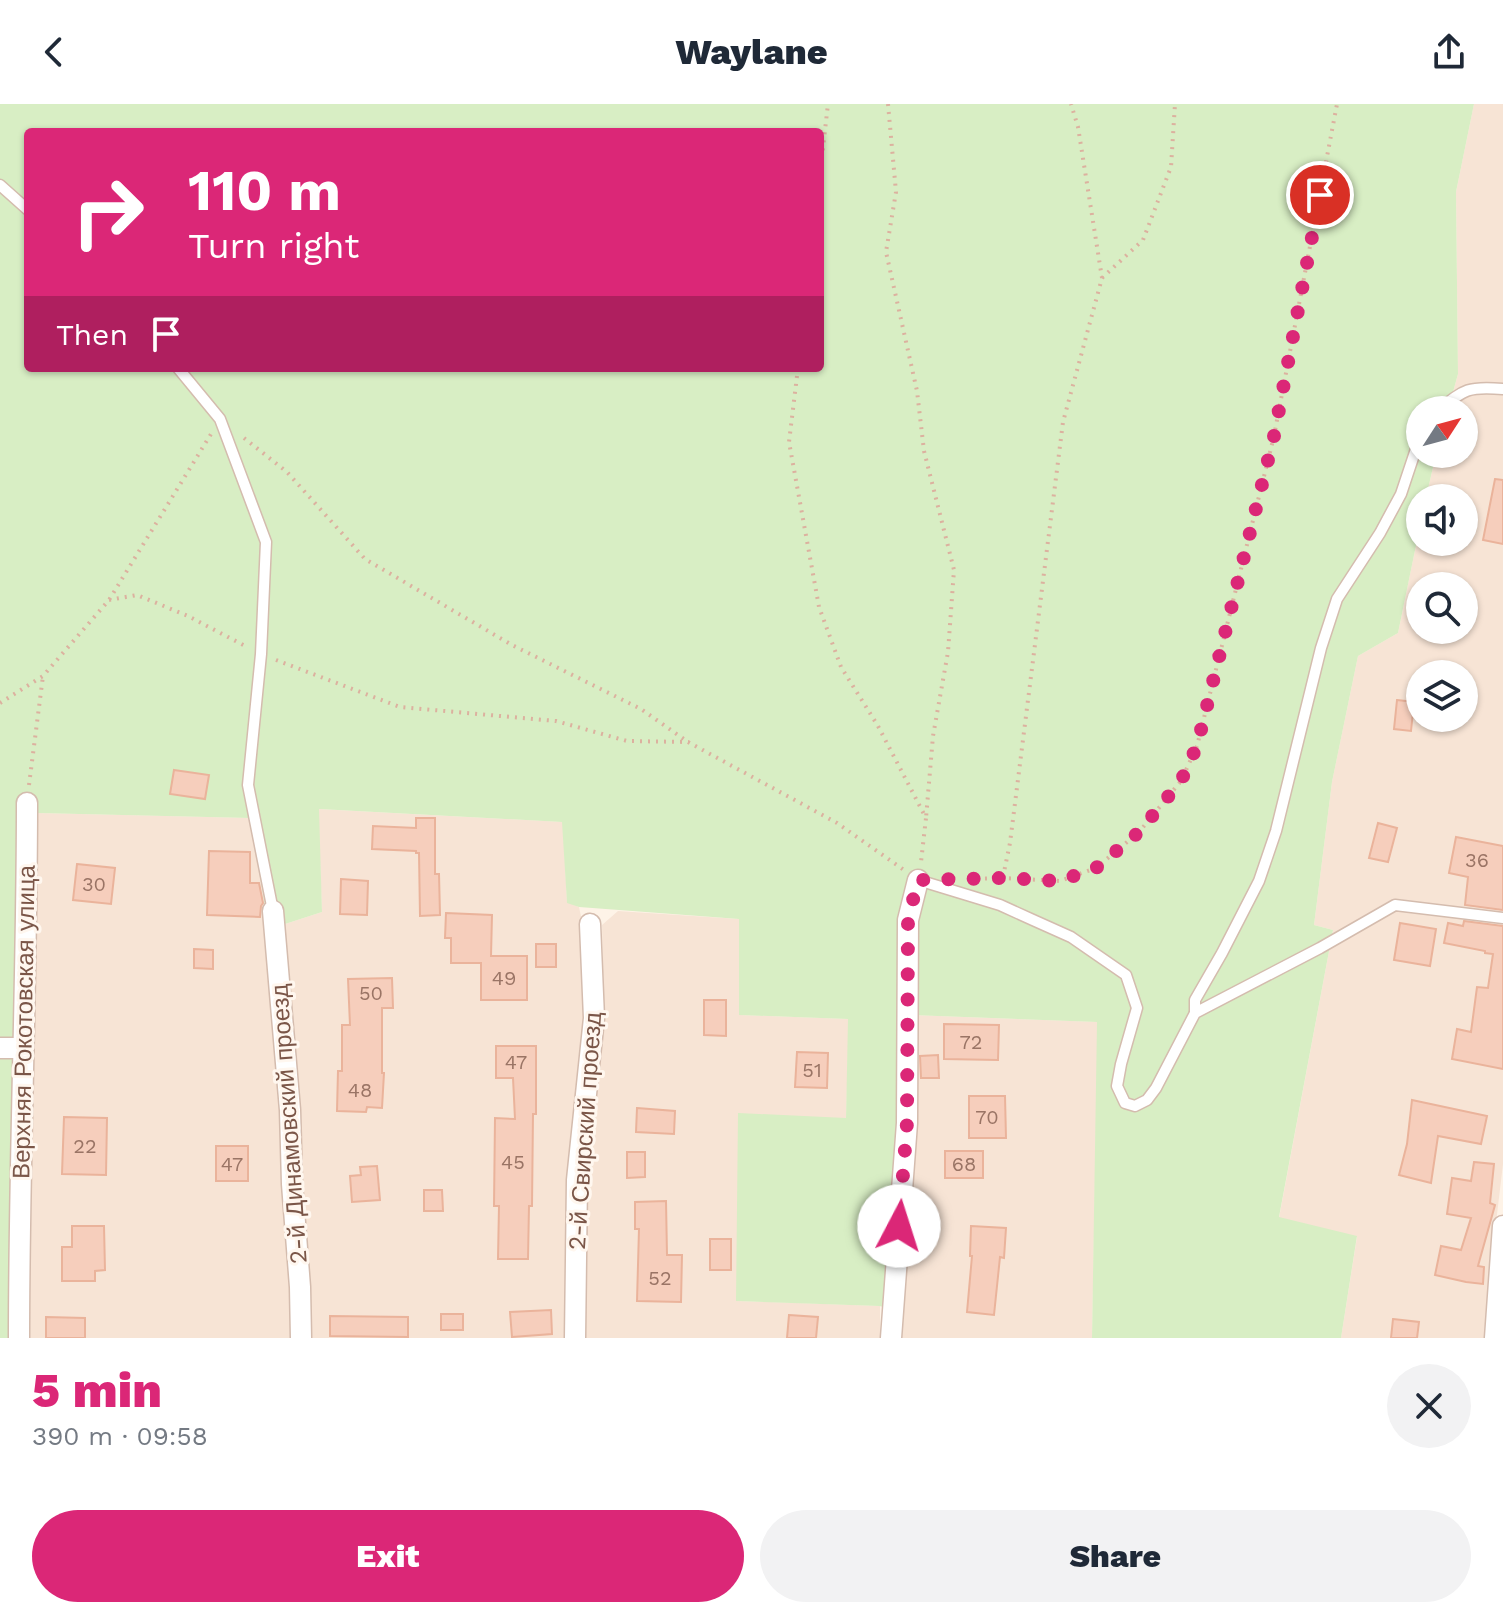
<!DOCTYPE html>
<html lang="en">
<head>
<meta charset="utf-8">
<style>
	body { margin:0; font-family:"Work Sans",sans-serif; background:#f2f2f3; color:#1f2937; height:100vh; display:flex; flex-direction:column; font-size:30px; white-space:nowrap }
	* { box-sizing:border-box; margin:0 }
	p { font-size:26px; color:#747a83 }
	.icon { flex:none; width:44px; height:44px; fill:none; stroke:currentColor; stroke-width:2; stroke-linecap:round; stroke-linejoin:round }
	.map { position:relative; height:1234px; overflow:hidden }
	.details { display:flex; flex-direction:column; background:#fff; flex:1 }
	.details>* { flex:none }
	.hud { position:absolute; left:24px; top:24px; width:800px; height:244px; border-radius:8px; box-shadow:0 2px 6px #0004; background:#db2777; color:#fff; overflow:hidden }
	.needle { width:52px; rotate:54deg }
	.controls { position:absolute; left:1406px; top:292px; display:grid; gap:16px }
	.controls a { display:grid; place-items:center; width:72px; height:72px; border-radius:50%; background:#fff; box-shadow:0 2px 6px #0004; font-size:40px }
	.pin { position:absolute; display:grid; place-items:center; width:68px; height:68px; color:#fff; margin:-34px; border:4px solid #fff; border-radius:50%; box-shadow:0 2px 8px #0007 }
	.me { position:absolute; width:88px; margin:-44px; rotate:5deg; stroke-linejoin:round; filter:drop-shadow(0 0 6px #0008) }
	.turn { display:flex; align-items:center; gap:28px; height:168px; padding:0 32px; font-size:36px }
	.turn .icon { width:104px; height:104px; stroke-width:2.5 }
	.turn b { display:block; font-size:56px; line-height:68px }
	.then { display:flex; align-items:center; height:76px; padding:0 32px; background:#0003; gap:16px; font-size:30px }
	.round { display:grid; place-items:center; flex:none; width:84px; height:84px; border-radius:42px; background:#f2f2f3 }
	.summary { display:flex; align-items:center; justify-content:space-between; height:136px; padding:0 32px }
	h1 { font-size:48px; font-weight:800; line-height:60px; color:#db2777 }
	.cta { display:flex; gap:16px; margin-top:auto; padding:16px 32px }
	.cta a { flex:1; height:92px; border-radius:48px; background:#db2777; color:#fff; font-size:32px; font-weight:800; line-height:92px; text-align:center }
	.cta a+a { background:#f2f2f3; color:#1f2937 }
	header { display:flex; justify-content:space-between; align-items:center; height:104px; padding:0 32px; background:#fff; font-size:36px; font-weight:800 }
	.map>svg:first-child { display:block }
	.residential { fill:#f7e4d5; fill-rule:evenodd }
	.green { fill:#d8eec4; fill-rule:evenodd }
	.building { fill:#f6cebc; stroke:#eab39b; stroke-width:2 }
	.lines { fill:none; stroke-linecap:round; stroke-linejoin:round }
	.lane-casing { stroke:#d4bcae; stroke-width:13 }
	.street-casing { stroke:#d4bcae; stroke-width:23 }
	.path { stroke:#dcb19f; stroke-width:4; stroke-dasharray:2 6; stroke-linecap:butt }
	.lane { stroke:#fff; stroke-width:10 }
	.street { stroke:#fff; stroke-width:20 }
	.route { stroke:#db2777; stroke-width:14; stroke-dasharray:0 25.2 }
	.labels { text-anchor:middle; stroke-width:6; stroke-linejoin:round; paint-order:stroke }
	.number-label { font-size:20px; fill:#9a7465 }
	.street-label { font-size:24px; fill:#7b5648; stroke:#fff7ef }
</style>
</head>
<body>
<header><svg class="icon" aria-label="back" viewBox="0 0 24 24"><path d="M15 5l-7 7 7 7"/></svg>Waylane<svg class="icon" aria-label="share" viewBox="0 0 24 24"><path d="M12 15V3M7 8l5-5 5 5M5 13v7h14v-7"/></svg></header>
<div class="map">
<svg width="1503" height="1234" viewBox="0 0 1503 1234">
	<rect width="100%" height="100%" fill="#fef3e7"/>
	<g class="residential">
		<path d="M1474 0H1503V1060L1493 1144 1489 1234H1341L1357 1133 1279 1114 1333 826 1314 821 1332 678 1358 552 1398 529 1420 422V438H1464V394H1426L1436 350H1464V306H1448L1458 270 1456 88ZM1420 482H1464V526H1420ZM1420 570H1464V614H1420Z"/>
		<polygon points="318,705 563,718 567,798 579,803 584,827 588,913 571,1234 307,1234 282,821 322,808"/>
		<polygon points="37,709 251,714 267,813 297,1234 25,1234 33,825"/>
		<polygon points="618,807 739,815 740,911 849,915 846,1014 737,1197 880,1202 880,1234 582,1234 584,1078 604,914 602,821"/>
		<polygon points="911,911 1098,918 1092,1234 900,1234"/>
	</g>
	<path class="green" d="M0 0H1474L1456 88 1458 270 1448 306H1420V350H1436L1426 394H1420V422L1398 529 1358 552 1332 678 1314 821 1333 826 1279 1113 1357 1132 1341 1234H1092L1097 918 911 911 902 1206 879 1202 736 1197 738 1009 846 1014 848 915 739 911V815L579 803 567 799 562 718 319 705 322 808 282 821 267 813 250 714 37 709 33 825 25 1234H0ZM28 28H820V264H28Z"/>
	<g class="building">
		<polygon points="1495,375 1503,376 1503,440 1483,436"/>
		<polygon points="1397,596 1414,598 1411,627 1394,625"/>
		<polygon points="174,666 209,671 205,695 170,690"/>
		<polygon points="416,714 435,714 435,770 439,770 440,811 420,812 419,749 416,749 416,747 372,745 373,722 416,724"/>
		<polygon points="1378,719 1397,724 1388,758 1369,754"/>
		<polygon points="1456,733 1503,742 1503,806 1465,801 1468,773 1449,769"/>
		<polygon points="209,747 250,748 250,779 259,779 263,799 261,802 260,813 207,811"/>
		<polygon points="77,760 115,764 111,800 73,796"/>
		<polygon points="341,775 368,777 367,811 340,810"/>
		<polygon points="446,809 492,811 491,852 527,852 527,896 481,896 481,859 451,859 451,834 445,834"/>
		<polygon points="1464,817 1503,822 1503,965 1452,955 1457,925 1471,928 1477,883 1488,884 1493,850 1485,849 1485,847 1444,839 1448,819 1463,822"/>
		<polygon points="1400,819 1436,825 1430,862 1394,856"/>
		<rect x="536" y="840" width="20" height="23"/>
		<polygon points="194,845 213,846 213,865 194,864"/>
		<polygon points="392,874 393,904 382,904 382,969 384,969 382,1004 367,1003 366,1008 337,1007 338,967 342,967 342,921 350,921 348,875"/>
		<polygon points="704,896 726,896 726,932 704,931"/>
		<polygon points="944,920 999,921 998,956 944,955"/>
		<polygon points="496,942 536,942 536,1010 533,1010 532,1102 529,1102 528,1155 498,1155 499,1102 494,1102 495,1014 515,1015 513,974 496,974"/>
		<polygon points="797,948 828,949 827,984 795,983"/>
		<polygon points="938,951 939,974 921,974 920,952"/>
		<polygon points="969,992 1005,992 1006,1034 969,1034"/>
		<polygon points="1412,996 1487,1012 1481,1040 1438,1032 1431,1079 1399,1071 1407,1040"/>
		<polygon points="637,1004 675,1007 674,1030 636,1028"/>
		<polygon points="64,1013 107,1014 106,1071 62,1070"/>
		<rect x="216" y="1042" width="32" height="35"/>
		<rect x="945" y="1047" width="38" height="27"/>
		<polygon points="627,1048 645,1048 645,1073 627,1074"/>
		<polygon points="1474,1058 1494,1060 1490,1099 1495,1101 1478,1162 1484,1163 1483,1180 1466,1178 1435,1171 1441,1142 1461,1146 1471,1114 1447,1110 1452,1074 1471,1077"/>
		<polygon points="377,1062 380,1096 352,1098 350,1072 361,1071 360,1063"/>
		<polygon points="424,1086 442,1086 443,1107 424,1107"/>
		<polygon points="666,1097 667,1151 682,1151 681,1198 637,1197 639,1125 635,1125 635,1098"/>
		<polygon points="72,1122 104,1122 105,1166 95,1167 95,1177 62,1177 62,1143 72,1143"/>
		<polygon points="971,1122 1006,1124 1004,1154 1000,1153 994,1211 967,1208 972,1152 970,1152"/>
		<rect x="710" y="1135" width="21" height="31"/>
		<polygon points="551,1206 552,1230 512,1233 510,1208"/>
		<rect x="441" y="1210" width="22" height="16"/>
		<polygon points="789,1211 818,1213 816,1234 787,1234"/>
		<polygon points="330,1212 408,1213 408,1233 330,1232"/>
		<polygon points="46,1213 85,1214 85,1234 46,1234"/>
		<polygon points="1393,1215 1419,1218 1417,1234 1391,1234"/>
	</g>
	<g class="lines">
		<g class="lane-casing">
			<g id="lane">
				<polyline points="0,81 28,106"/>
				<polyline points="178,264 220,315 266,438 261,550 248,681 273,807"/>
				<path d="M1439 306C1464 285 1469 282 1503 285"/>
				<polyline points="918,776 1000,801 1033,816 1071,833 1126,871 1137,904 1121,960 1117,982 1125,999 1135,1002 1147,996 1156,984 1195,909 1320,844 1395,801 1503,814"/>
				<polyline points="1195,909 1195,896 1222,849 1259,777 1276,727 1321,544 1337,495 1380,429 1401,390 1420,333"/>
			</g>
		</g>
		<g class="street-casing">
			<g id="street">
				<polyline points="273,807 290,1006 292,1080 300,1183 301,1234"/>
				<polyline points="0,944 23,944"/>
				<path d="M19 1234C19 1056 27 877 27 699"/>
				<polyline points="575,1234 577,1076 594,914 590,820"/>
				<polyline points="891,1234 907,1019 908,816 918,776"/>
				<polyline points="1495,1234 1503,1122"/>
			</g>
		</g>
		<g class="path">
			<polyline points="888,0 896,88 886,148 917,287 924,347 954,466 948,548 933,632 926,714"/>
			<polyline points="820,70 828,0"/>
			<polyline points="1102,174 1143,136 1171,63 1175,0"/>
			<polyline points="798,264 789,338 819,503 841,563 878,622 926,714 921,758"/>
			<polyline points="244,334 287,368 365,455 512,541 641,605 688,638"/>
			<polyline points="109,496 137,491 188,512 247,543"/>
			<polyline points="276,556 400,603 556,617 627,637 688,638 837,719 904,766"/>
			<polyline points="0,599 43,572 109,496 211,330"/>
			<polyline points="29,681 43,572"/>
			<polyline points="1003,773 1010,739 1063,318 1102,174 1078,23 1071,0"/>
			<polyline points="969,775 1003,774 1060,777 1096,764 1139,728 1181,677 1197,642 1274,332 1337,0"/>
		</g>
		<use href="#lane" class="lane"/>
		<use href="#street" class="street"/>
	</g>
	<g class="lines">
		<polyline class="route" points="899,1122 907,1019 908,816 918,776 1003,774 1060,777 1096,764 1139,728 1181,677 1197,642 1274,332 1320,91"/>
	</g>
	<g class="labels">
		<g class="number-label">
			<text x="1477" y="763">36</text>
			<text x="94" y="787">30</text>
			<text x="504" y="881">49</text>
			<text x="371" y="896">50</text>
			<text x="971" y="945">72</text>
			<text x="516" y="965">47</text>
			<text x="812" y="973">51</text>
			<text x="360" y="993">48</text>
			<text x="987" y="1020">70</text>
			<text x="85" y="1049">22</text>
			<text x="513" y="1065">45</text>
			<text x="232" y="1067">47</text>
			<text x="964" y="1067">68</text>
			<text x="660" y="1181">52</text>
		</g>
		<g class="street-label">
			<text transform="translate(24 918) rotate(-89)" y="8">Верхняя Рокотовская улица</text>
			<text transform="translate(289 1020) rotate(-94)" y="8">2-й Динамовский проезд</text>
			<text transform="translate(585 1027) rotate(-86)" y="8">2-й Свирский проезд</text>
		</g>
	</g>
</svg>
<div class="controls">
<a><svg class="needle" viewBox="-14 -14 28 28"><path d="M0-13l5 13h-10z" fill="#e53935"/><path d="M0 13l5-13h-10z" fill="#747a83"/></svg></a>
<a><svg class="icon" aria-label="sound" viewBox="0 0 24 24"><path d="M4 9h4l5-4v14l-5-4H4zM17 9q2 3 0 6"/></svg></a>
<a><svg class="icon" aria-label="search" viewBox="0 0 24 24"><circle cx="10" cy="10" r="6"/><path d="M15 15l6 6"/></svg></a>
<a><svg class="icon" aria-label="layers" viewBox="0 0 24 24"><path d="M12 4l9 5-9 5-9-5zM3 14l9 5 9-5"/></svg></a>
</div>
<div class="pin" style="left:1320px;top:91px;background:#d93025"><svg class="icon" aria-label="arrive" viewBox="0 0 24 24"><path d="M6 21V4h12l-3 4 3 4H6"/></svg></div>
<svg class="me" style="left:899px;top:1122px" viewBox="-20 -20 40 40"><circle r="19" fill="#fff"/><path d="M0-13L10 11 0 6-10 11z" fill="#db2777"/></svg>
<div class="hud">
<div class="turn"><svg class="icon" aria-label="right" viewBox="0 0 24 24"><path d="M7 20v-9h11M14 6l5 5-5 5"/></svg><div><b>110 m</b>Turn right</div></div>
<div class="then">Then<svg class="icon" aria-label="arrive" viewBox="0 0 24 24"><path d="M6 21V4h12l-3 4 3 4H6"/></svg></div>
</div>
</div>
<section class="details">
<div class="summary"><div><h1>5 min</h1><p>390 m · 09:58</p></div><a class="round"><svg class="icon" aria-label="close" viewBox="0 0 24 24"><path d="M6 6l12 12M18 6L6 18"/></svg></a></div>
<div class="cta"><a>Exit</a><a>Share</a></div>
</section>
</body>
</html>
